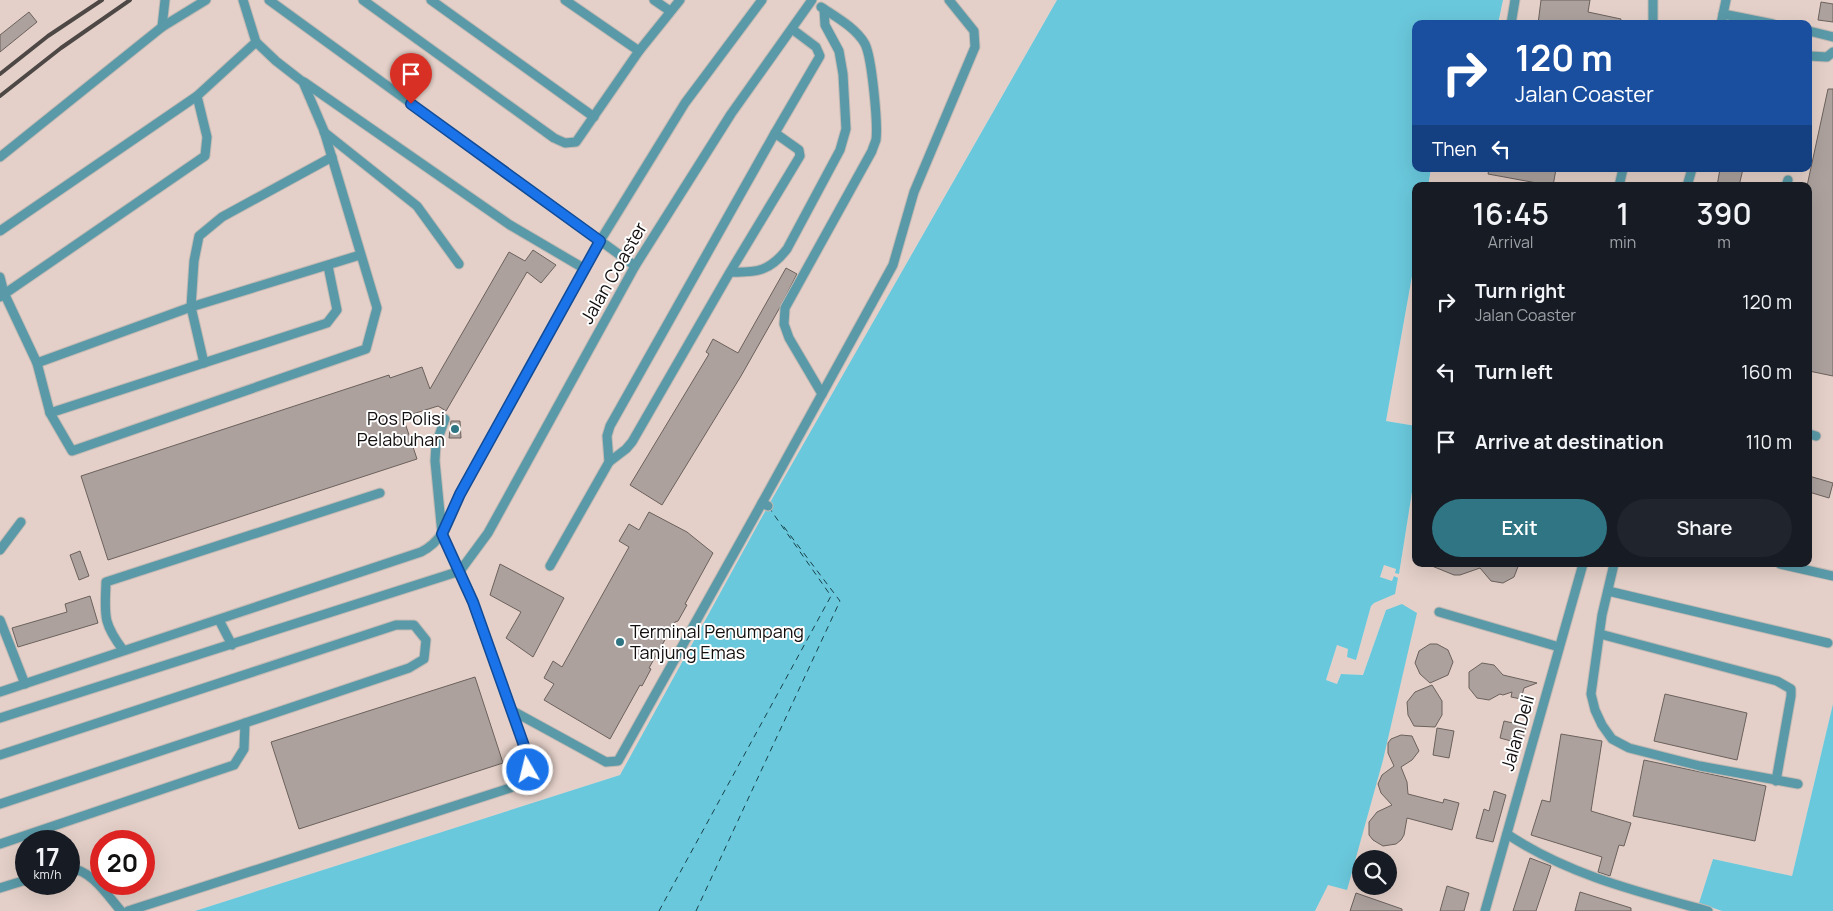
<!DOCTYPE html>
<html lang="en">
<head>
<meta charset="utf-8">
<style>
	body { margin:0; font-family:Manrope,sans-serif; background:#20242c; color:#f1f3f6; height:100vh; display:flex; flex-direction:column; font-size:19px; white-space:nowrap }
	* { box-sizing:border-box; margin:0 }
	p { font-size:16px; color:#9ea1a6 }
	.icon { flex:none; width:28px; height:28px; fill:none; stroke:currentColor; stroke-width:2; stroke-linecap:round; stroke-linejoin:round }
	.map { position:relative; flex:1; overflow:hidden }
	.panel { position:absolute; left:1412px; top:182px; width:400px; height:385px; display:flex; flex-direction:column; background:#171b24; border-radius:10px; box-shadow:0 5px 20px #0002 }
	.panel>* { flex:none }
	.top-card { position:absolute; left:1412px; top:20px; width:400px; height:152px; border-radius:10px; box-shadow:0 5px 20px #0002; background:#1a4fa0; color:#fff; overflow:hidden }
	.buttons { position:absolute; left:1352px; top:850px; display:grid; gap:10px }
	.buttons a { display:grid; place-items:center; width:45px; height:45px; border-radius:50%; background:#171b24; box-shadow:0 5px 20px #0002; font-size:25px }
	.speed { position:absolute; left:15px; top:830px; display:flex; gap:10px; font-size:25px; font-weight:700; text-align:center }
	.speed>* { display:grid; place-content:center; width:65px; height:65px; border-radius:50%; background:#171b24; box-shadow:0 5px 20px #0002; line-height:1 }
	.speed small { font-size:12px; font-weight:400 }
	.speed .limit { border:8px solid #d22; background:#fff; color:#111 }
	.pin { position:absolute; display:grid; place-items:center; width:42px; height:42px; color:#fff; margin:-51px -21px; border-radius:50% 50% 50% 0; rotate:-45deg; box-shadow:0 0 5px #0007 }
	.pin .icon { rotate:45deg }
	.me { position:absolute; width:55px; margin:-28px; rotate:352deg; stroke-linejoin:round; filter:drop-shadow(0 0 4px #0008) }
	.turn { display:flex; align-items:center; gap:18px; height:105px; padding:0 20px; font-size:22px }
	.turn .icon { width:65px; height:65px; stroke-width:2.5 }
	.turn b { display:block; font-size:35px; line-height:42px }
	.then { display:flex; align-items:center; height:48px; padding:0 20px; background:#0003; gap:10px; font-size:19px }
	.eta { display:flex; justify-content:space-evenly; align-items:center; height:85px; text-align:center }
	.eta b { font-size:30px; font-weight:600; line-height:35px }
	.action { display:flex; gap:10px; margin-top:auto; padding:10px 20px }
	.action a { flex:1; height:58px; border-radius:30px; background:#2f7583; color:#fff; font-size:20px; font-weight:600; line-height:58px; text-align:center }
	.action a+a { background:#20242c; color:#f1f3f6 }
	ul { padding:0; list-style:none }
	li { display:flex; align-items:center; gap:15px; height:70px; padding:0 20px }
	li div { flex:1 }
	li b { display:block; font-size:19px }
	li em { font-style:normal }
	.map>svg:first-child { display:block }
	.built { fill:#e4d0c8; fill-rule:evenodd }
	.water { fill:#6ac8dc }
	.lines { fill:none; stroke-linecap:round; stroke-linejoin:round }
	.ferry { stroke:#17424b; stroke-width:1; stroke-dasharray:6 5; stroke-linecap:butt }
	.building { fill:#aca19d; stroke:#6b615d }
	.service-casing { stroke:#c2b9b4; stroke-width:11 }
	.service { stroke:#5a9aa8; stroke-width:9 }
	.rail { stroke:#4d4845; stroke-width:4 }
	.route-casing { stroke:#114b97; stroke-width:12 }
	.route { stroke:#1a73e8; stroke-width:9 }
	.poi-dot { fill:#2f7583; stroke:#fff; stroke-width:2 }
	.labels { text-anchor:middle; stroke-width:4; stroke-linejoin:round; paint-order:stroke }
	.street-label { font-size:18px; fill:#120e0d; stroke:#fff }
	.poi-label { font-size:18px; fill:#120e0d; stroke:#fff; text-anchor:end }
</style>
</head>
<body>
<div class="map">
<svg width="1833" height="911" viewBox="0 0 1833 911">
	<rect width="100%" height="100%" fill="#e9ded9"/>
	<g class="built">
		<path d="M0 0H1057L768 506 620 775 195 911H0ZM26 841H69V884H26ZM101 841H144V884H101Z"/>
		<path d="M1503 0H1833V704L1792 876 1713 859 1699 903 1722 911H1315L1328 884 1347 889 1386 610 1363 675 1341 674 1337 684 1326 680 1337 645 1348 649 1356 660 1371 606 1393 582 1380 577 1384 564 1396 569 1399 574 1416 467V564H1809V186H1428L1431 169H1809V24H1498ZM1361 859H1389V886H1361Z"/>
		<polygon points="1416,254 1416,426 1386,421"/>
	</g>
	<g class="water">
		<polygon points="1057,0 1503,0 1498,24 1416,24 1416,169 1431,169 1428,186 1416,186 1416,254 1386,421 1416,426 1416,467 1399,574 1395,573 1396,569 1384,565 1380,577 1392,581 1394,576 1398,578 1395,594 1374,603 1371,606 1356,660 1347,657 1348,649 1337,645 1326,680 1337,684 1341,674 1363,675 1386,610 1402,604 1417,613 1383,760 1347,890 1328,885 1315,911 195,911 620,775 768,506"/>
		<polygon points="1833,704 1833,911 1722,911 1699,903 1713,859 1792,876"/>
	</g>
	<g class="lines">
		<g class="ferry">
			<polyline points="659,911 831,596 770,509"/>
			<polyline points="696,911 840,601 781,523"/>
		</g>
	</g>
	<g class="building">
		<polygon points="1541,0 1590,0 1588,12 1621,19 1620,24 1538,24"/>
		<polygon points="1821,2 1833,4 1833,22 1818,20"/>
		<polygon points="29,12 37,22 0,52 0,35"/>
		<polygon points="1828,89 1833,89 1833,376 1809,371 1807,186"/>
		<polygon points="1489,169 1556,169 1553,186 1488,174"/>
		<polygon points="1720,169 1743,169 1739,186 1717,186"/>
		<polygon points="533,250 556,265 541,283 527,272 446,411 438,406 403,417 417,459 108,560 81,476 389,375 390,378 422,367 430,389 509,252 525,261"/>
		<polygon points="786,268 797,274 779,309 741,376 662,505 630,485 709,354 706,352 713,339 738,353"/>
		<polygon points="451,421 460,421 461,438 449,438"/>
		<polygon points="1809,476 1833,483 1829,498 1809,492"/>
		<polygon points="649,512 687,532 713,553 685,604 687,605 678,621 675,622 649,668 651,669 642,686 640,685 610,739 544,700 554,684 544,678 553,661 562,667 629,547 619,541 629,524 639,530"/>
		<polygon points="80,551 89,576 79,580 70,555"/>
		<polygon points="500,564 564,598 533,657 506,638 521,612 490,595"/>
		<polygon points="1427,564 1519,564 1514,577 1503,583 1491,581 1480,568 1460,575 1454,575"/>
		<polygon points="90,596 98,623 18,647 12,628 67,612 65,604"/>
		<polygon points="1430,644 1437,644 1448,650 1453,662 1448,675 1430,683 1420,674 1415,663 1419,651"/>
		<polygon points="1482,663 1494,665 1503,675 1537,683 1524,688 1521,699 1511,697 1512,692 1503,695 1500,694 1489,700 1477,698 1469,688 1469,672"/>
		<polygon points="475,677 503,763 299,829 271,742"/>
		<polygon points="1432,685 1442,701 1442,715 1435,727 1414,726 1408,715 1407,702 1415,692"/>
		<polygon points="1665,694 1747,713 1737,760 1654,741"/>
		<polygon points="1504,721 1526,726 1522,744 1500,738"/>
		<polygon points="1437,728 1454,731 1449,758 1433,755"/>
		<polygon points="1561,734 1602,741 1591,811 1631,823 1624,846 1619,845 1610,876 1598,872 1602,857 1531,835 1542,800 1550,802"/>
		<polygon points="1401,735 1412,736 1419,751 1412,760 1401,767 1407,782 1408,794 1443,803 1444,799 1459,803 1452,830 1407,818 1404,835 1401,840 1396,844 1383,846 1373,840 1369,835 1369,822 1377,812 1392,805 1381,793 1378,784 1382,775 1394,766 1388,753 1388,743 1391,739"/>
		<polygon points="1644,760 1766,786 1755,841 1633,816"/>
		<polygon points="1494,791 1506,795 1493,842 1476,838 1484,809 1489,811"/>
		<polygon points="1530,858 1551,866 1536,911 1513,911"/>
		<polygon points="1447,886 1469,893 1464,911 1440,911"/>
		<polygon points="1580,892 1631,908 1631,911 1575,911"/>
		<polygon points="1356,893 1402,909 1402,911 1350,911"/>
	</g>
	<g class="lines">
		<g class="service-casing">
			<g id="service">
				<polyline points="269,0 635,266"/>
				<polyline points="363,0 554,138 565,143 576,142 639,51 680,0"/>
				<polyline points="431,0 594,117"/>
				<polyline points="565,0 639,51"/>
				<polyline points="654,0 670,11"/>
				<polyline points="1653,0 1653,24"/>
				<path d="M821 7C836 17 856 28 865 44 872 58 878 124 876 140 875 143 873 147 872 151L785 308 784 324 789 338 822 394"/>
				<polyline points="1723,14 1773,24"/>
				<polyline points="1511,24 1515,0"/>
				<polyline points="1721,24 1726,0"/>
				<polyline points="162,27 165,0"/>
				<polyline points="1809,31 1833,37"/>
				<polyline points="1809,56 1827,57 1833,52"/>
				<polyline points="304,82 510,225 585,269"/>
				<polyline points="324,132 417,206 459,264"/>
				<polyline points="775,133 820,56 816,47 792,29"/>
				<polyline points="0,157 162,27 206,0"/>
				<polyline points="1619,186 1623,169"/>
				<polyline points="1687,186 1692,169"/>
				<polyline points="1786,186 1788,180"/>
				<polyline points="0,231 197,96 256,42"/>
				<path d="M730 272 800 156 799 150 775 133 610 426 607 436 609 462 626 449 632 442 730 272C757 273 770 271 787 249L840 150 846 129 843 74 839 51 825 25 824 9"/>
				<polyline points="0,277 4,293 37,363 50,413 327,323 337,310 328,266"/>
				<polyline points="0,297 205,156 207,137 197,96"/>
				<polyline points="37,363 191,307 360,255"/>
				<polyline points="204,363 191,307 194,261 199,236 222,217 332,157"/>
				<polyline points="50,413 72,451 366,349 377,308 324,131 303,82 276,61 256,42 243,0"/>
				<polyline points="1809,434 1816,436"/>
				<polyline points="762,503 893,265 914,192 975,47 974,31 949,0"/>
				<polyline points="0,550 21,522"/>
				<polyline points="1614,564 1602,615 1591,694 1595,710 1602,725 1612,739 1629,748 1700,766 1798,784"/>
				<polyline points="1780,564 1833,576"/>
				<polyline points="550,566 609,462"/>
				<polyline points="460,571 488,533 635,266 731,114 812,0"/>
				<polyline points="1608,591 1828,643"/>
				<polyline points="1439,612 1559,647"/>
				<polyline points="0,620 25,684"/>
				<polyline points="219,620 232,645"/>
				<polyline points="1600,634 1777,681 1791,689 1791,696 1776,781"/>
				<path d="M123 650C102 622 105 615 106 582L380 493"/>
				<path d="M0 692 421 552C445 540 450 517 460 494L600 241 685 103 762 0"/>
				<polyline points="511,710 606,762 618,761 762,503 768,506"/>
				<path d="M0 718C153 668 307 621 460 571"/>
				<polyline points="0,755 396,625 414,625 426,640 424,659 409,668 245,723 244,749 234,765 0,844"/>
				<polyline points="0,804 245,723"/>
				<path d="M1507 834C1568 875 1639 892 1708 911"/>
				<path d="M69 868C92 870 107 895 121 911"/>
				<polyline points="0,888 26,880"/>
				<polyline points="128,911 510,788 525,780 528,757 473,602 442,534 435,461 436,444 445,419"/>
				<polyline points="1485,911 1583,564"/>
			</g>
		</g>
		<use href="#service" class="service"/>
		<g class="rail">
			<polyline points="0,74 48,36 102,0"/>
			<polyline points="0,96 61,48 130,0"/>
		</g>
	</g>
	<g class="lines">
		<g class="route-casing">
			<polyline id="route" points="411,104 600,241 460,494 442,534 473,602 528,757 528,770"/>
		</g>
		<use href="#route" class="route"/>
	</g>
	<g class="poi-dot">
		<circle cx="455" cy="429" r="5"/>
		<circle cx="620" cy="642" r="5"/>
	</g>
	<g class="labels">
		<g class="street-label">
			<text transform="translate(614 273) rotate(-60)" y="6">Jalan Coaster</text>
			<text transform="translate(1518 733) rotate(-74)" y="6">Jalan Deli</text>
		</g>
		<g class="poi-label">
			<text x="445" y="425">Pos Polisi<tspan x="445" dy="21">Pelabuhan</tspan></text>
			<text x="630" y="638" text-anchor="start">Terminal Penumpang<tspan x="630" dy="21">Tanjung Emas</tspan></text>
		</g>
	</g>
</svg>
<div class="buttons">
<a><svg class="icon" aria-label="search" viewBox="0 0 24 24"><circle cx="10" cy="10" r="6"/><path d="M15 15l6 6"/></svg></a>
</div>
<div class="speed"><div>17<small>km/h</small></div><div class="limit">20</div></div>
<div class="pin" style="left:411px;top:104px;background:#d93025"><svg class="icon" aria-label="arrive" viewBox="0 0 24 24"><path d="M6 21V4h12l-3 4 3 4H6"/></svg></div>
<svg class="me" style="left:528px;top:770px" viewBox="-20 -20 40 40"><circle r="17" fill="#1a73e8" stroke="#fff" stroke-width="3"/><path d="M0-11L8 9 0 5-8 9z" fill="#fff"/></svg>
<div class="top-card">
<div class="turn"><svg class="icon" aria-label="right" viewBox="0 0 24 24"><path d="M7 20v-9h11M14 6l5 5-5 5"/></svg><div><b>120 m</b>Jalan Coaster</div></div>
<div class="then">Then<svg class="icon" aria-label="left" viewBox="0 0 24 24"><path d="M17 20v-9H6M10 6l-5 5 5 5"/></svg></div>
</div>
<section class="panel">
<div class="eta">
<div><b>16:45</b><p>Arrival</p></div>
<div><b>1</b><p>min</p></div>
<div><b>390</b><p>m</p></div>
</div>
<ul>
<li><svg class="icon" aria-label="right" viewBox="0 0 24 24"><path d="M7 20v-9h11M14 6l5 5-5 5"/></svg><div><b>Turn right</b><p>Jalan Coaster</p></div><em>120 m</em></li>
<li><svg class="icon" aria-label="left" viewBox="0 0 24 24"><path d="M17 20v-9H6M10 6l-5 5 5 5"/></svg><div><b>Turn left</b></div><em>160 m</em></li>
<li><svg class="icon" aria-label="arrive" viewBox="0 0 24 24"><path d="M6 21V4h12l-3 4 3 4H6"/></svg><div><b>Arrive at destination</b></div><em>110 m</em></li>
</ul>
<div class="action"><a>Exit</a><a>Share</a></div>
</section>
</div>
</body>
</html>
